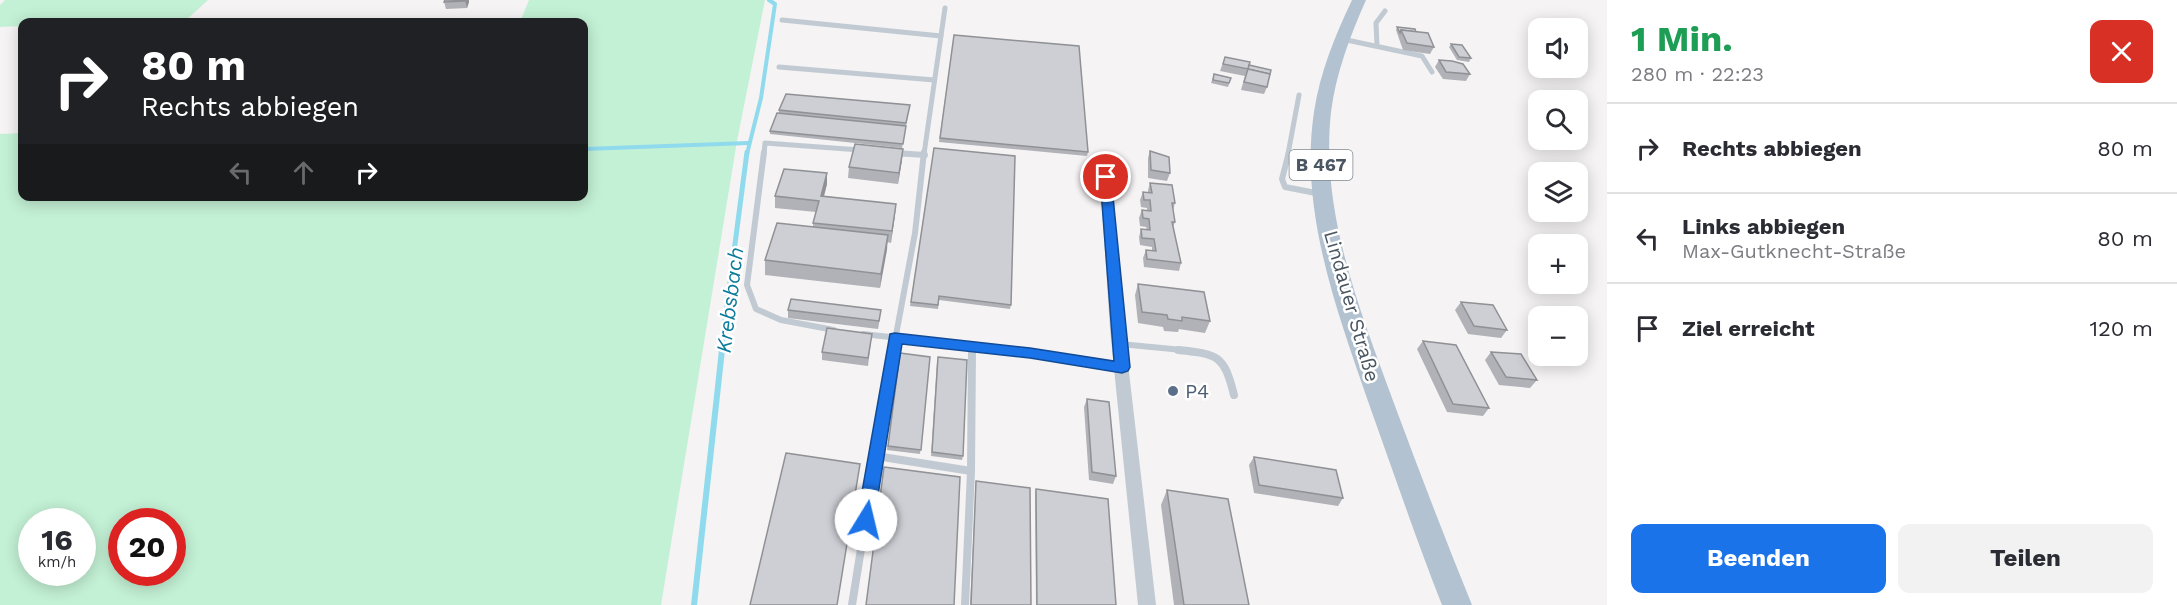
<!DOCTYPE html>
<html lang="de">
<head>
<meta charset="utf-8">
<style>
	body { margin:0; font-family:"Work Sans",sans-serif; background:#f2f2f3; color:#2b2b33; height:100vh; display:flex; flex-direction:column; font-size:22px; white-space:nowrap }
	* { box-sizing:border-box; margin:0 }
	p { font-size:20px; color:#7c7c81 }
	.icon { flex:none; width:33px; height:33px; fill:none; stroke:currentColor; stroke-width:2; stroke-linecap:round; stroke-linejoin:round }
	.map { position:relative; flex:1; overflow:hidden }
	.drawer { display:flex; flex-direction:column; background:#fff; width:570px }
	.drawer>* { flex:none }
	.hud { position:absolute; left:18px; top:18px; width:570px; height:183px; border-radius:12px; box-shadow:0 3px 15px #0003; background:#202124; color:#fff; overflow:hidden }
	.tools { position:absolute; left:1528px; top:18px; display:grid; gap:12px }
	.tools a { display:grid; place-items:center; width:60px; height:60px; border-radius:12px; background:#fff; box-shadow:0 3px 15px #0003; font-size:30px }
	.speed { position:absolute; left:18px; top:508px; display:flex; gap:12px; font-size:30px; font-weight:700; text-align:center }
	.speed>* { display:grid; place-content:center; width:78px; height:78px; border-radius:50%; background:#fff; box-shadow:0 3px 15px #0003; line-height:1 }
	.speed small { font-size:15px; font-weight:400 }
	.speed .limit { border:9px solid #d22; background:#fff; color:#111 }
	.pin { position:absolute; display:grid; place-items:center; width:51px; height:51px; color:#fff; margin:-26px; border:3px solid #fff; border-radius:50%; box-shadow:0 2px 6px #0007 }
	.me { position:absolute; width:66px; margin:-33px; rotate:9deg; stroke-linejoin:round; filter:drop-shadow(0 0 4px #0008) }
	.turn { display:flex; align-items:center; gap:21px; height:126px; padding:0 24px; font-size:27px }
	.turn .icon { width:78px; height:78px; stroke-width:2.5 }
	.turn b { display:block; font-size:42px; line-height:51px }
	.lanes { display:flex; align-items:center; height:57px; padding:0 24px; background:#0003; justify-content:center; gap:30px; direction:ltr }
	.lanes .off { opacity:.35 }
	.round { display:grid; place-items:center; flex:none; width:63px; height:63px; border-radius:12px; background:#f2f2f3 }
	.headline { display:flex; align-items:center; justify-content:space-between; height:102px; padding:0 24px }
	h1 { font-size:36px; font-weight:700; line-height:45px; color:#1e9e55 }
	.primary-button { display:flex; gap:12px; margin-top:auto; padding:12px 24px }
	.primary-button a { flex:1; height:69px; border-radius:12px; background:#1a73e8; color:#fff; font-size:24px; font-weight:700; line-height:69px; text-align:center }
	.primary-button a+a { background:#f2f2f3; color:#2b2b33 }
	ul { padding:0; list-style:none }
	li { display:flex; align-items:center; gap:18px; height:90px; padding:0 24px; border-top:2px solid #e1e1e2 }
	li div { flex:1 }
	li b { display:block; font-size:22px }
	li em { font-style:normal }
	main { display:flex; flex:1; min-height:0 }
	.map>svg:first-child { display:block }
	.green { fill:#c3f1d5; fill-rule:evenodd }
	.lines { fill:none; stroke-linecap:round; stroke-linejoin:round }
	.stream-far2 { stroke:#90daee; stroke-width:4 }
	.stream-far1 { stroke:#90daee; stroke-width:5 }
	.stream { stroke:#90daee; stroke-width:6 }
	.service-far2 { stroke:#c1cad2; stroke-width:5 }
	.service-far1 { stroke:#c1cad2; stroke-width:6 }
	.service { stroke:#c1cad2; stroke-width:8 }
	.minor { fill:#c1cad2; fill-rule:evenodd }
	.primary { fill:#b3c2d1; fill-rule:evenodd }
	.wall { fill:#b0b2b7 }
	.shaded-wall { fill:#909195 }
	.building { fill:#cdcfd5; stroke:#909195; stroke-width:1.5 }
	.route { fill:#1a73e8; stroke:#114b97; stroke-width:1.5 }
	.service-dot { fill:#5c6f8a; stroke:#fff; stroke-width:2 }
	.labels { text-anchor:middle; stroke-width:5; stroke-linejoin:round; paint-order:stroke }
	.shield { fill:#fff; stroke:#808990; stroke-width:1.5 }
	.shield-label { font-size:18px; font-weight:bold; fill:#4a5661 }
	.street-label { font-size:20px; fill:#4a5661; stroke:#fff }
	.service-label { font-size:20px; fill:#4e5e75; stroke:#fff; text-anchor:start }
	.water-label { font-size:21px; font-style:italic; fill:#0c7c9b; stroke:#fff }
</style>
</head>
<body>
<main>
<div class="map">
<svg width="1607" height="605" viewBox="0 0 1607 605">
	<rect width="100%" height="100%" fill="#f5f3f3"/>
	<g class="green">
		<polygon points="5,0 208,0 184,22 174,22 176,19 22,22 22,26 0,27 0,5"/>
		<path d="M529 0H765L737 141 661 605H0V134L22 133V196H584V22H520ZM32 522H82V573H32ZM122 522H172V573H122Z"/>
	</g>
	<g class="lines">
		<g class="stream-far2">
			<polyline points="584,149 748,143"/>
			<polyline points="747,154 761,98 775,4 769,0"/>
		</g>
		<polyline class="stream-far1" points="721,351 747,152"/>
		<polyline class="stream" points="694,605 722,350"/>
		<g class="service-far2">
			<polyline points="782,20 941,36"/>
			<polyline points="1342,39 1422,56 1432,72"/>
			<polyline points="1377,46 1376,23 1385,11"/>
			<polyline points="779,67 934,80"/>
			<polyline points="895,153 908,154"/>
			<polyline points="764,154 765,143 860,150"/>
			<polyline points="924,154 945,8"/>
			<polyline points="1288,154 1299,95"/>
		</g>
		<g class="service-far1">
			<polyline points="764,152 747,285 756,309 781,320 834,330"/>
			<polyline points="1289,152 1282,179 1285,187 1321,194"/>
			<polyline points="895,153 925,155"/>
			<polyline points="863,334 1015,351"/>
			<polyline points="1120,344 1193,351"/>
			<polyline points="893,351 915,233 924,152"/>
			<polyline points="972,351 972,348"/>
		</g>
		<g class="service">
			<polyline points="1002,350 1122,367"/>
			<path d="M1178 350C1218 354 1224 355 1234 395"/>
			<polyline points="876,456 971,471"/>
			<polyline points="852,605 893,350"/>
			<polyline points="965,605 971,471 972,350"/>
		</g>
		<polygon class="minor" points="1106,174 1112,177 1124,329 1156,605 1138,605 1110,329 1100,177"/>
		<path class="primary" d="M1352 0H1366C1350 36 1336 73 1331 112 1320 214 1361 313 1395 406 1420 473 1445 539 1472 605H1442C1416 539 1393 471 1369 404 1337 311 1299 211 1314 112 1320 72 1335 36 1352 0Z"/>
	</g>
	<g class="wall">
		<polygon points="445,0 469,0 469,2 467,8 446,9 444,2"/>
		<polygon points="1397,27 1416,32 1434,47 1430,54 1403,50 1396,30"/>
		<polygon points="954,35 1088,152 1087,156 939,142"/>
		<polygon points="1451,44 1471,58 1469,62 1457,60 1449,47"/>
		<polygon points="1225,57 1249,65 1267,87 1264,94 1241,90 1245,76 1220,71"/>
		<polygon points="1439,60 1470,74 1466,81 1443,79 1435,67"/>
		<polygon points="1214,74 1231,78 1228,87 1211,83"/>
		<polygon points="909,109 902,148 770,134 770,131 779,113 779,110"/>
		<polygon points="934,148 1011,305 1010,309 939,300 938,309 910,306"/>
		<polygon points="1150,151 1170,173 1167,181 1148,178 1148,158"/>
		<polygon points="902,160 898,184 848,178 849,167"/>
		<polygon points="827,173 827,184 824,196 896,204 891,243 887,242 880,288 765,275 765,260 813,227 813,223 816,212 775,208 775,196"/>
		<polygon points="1150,183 1175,203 1173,210 1175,222 1173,227 1181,263 1179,271 1144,267 1143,258 1146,250 1152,251 1152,247 1140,245 1139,237 1141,229 1147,230 1146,227 1140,226 1139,218 1142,210 1147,211 1147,208 1141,207 1140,200 1143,192 1148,193 1148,190"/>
		<polygon points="1138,284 1210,321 1205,333 1179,329 1178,332 1164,331 1163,327 1138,323 1135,295"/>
		<polygon points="1461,302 1507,330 1501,338 1468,334 1455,310"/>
		<polygon points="788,310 880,318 878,329 788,318"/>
		<polygon points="872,334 868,366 822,360 822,352"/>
		<polygon points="1423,341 1489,408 1483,416 1447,412 1417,349"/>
		<polygon points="1491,352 1537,380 1530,388 1499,385 1485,360"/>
		<polygon points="900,353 930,357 920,454 887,450"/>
		<polygon points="937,361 963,456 962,460 931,456"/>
		<polygon points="1087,399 1116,476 1113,484 1089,480 1084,407"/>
		<polygon points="1254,457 1343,498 1338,506 1254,493 1249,465"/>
		<polygon points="976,481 1031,605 970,605"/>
		<polygon points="1036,489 1116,605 1036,605 1035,493"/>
		<polygon points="1167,490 1249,605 1174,605 1161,505"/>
	</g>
	<g class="shaded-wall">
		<polygon points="465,0 469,0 469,2 467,8"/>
		<polygon points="903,149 902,160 898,184 899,173"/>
		<polygon points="827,173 827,184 821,207 821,196"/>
		<polygon points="896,204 895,215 891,243 892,231"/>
		<polygon points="888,235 887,250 880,288 881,274"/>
	</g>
	<g class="building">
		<polygon points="445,0 465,0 465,1 444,2"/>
		<polygon points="1397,27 1415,29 1416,32 1401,30 1400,33"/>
		<polygon points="1401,30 1428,33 1434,47 1407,43"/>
		<polygon points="954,35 1079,46 1088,152 940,138"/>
		<polygon points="1451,44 1462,45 1471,58 1459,57"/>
		<polygon points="1225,57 1250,62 1248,69 1223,64"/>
		<polygon points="1439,60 1452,61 1463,64 1470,74 1446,72"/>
		<polygon points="1249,65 1271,70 1270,74 1248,69"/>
		<polygon points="1248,69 1270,74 1267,87 1244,82"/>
		<polygon points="1214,74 1231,78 1229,83 1213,80"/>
		<polygon points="786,94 910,105 906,123 779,110"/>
		<polygon points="777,113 906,126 903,144 770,131"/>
		<polygon points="855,144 903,149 899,173 849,167"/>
		<polygon points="934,148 1015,156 1011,305 939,296 938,305 911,302"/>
		<polygon points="1150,151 1169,157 1170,173 1151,170"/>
		<polygon points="784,169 827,173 821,196 896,204 892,231 813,223 819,201 775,196"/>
		<polygon points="1150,183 1172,185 1175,203 1172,203 1175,222 1172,222 1181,263 1147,259 1146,250 1156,251 1154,239 1142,238 1141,229 1150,230 1149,219 1143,218 1142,210 1151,211 1150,200 1144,200 1143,192 1152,193"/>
		<polygon points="777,223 888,235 881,274 765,260"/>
		<polygon points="1138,284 1204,292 1210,321 1182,317 1182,321 1168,319 1167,315 1142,312"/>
		<polygon points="791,299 881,310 879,321 788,310"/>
		<polygon points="1461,302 1493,305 1507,330 1474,326"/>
		<polygon points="827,328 872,334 868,358 822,352"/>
		<polygon points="1423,341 1456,345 1489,408 1453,404"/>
		<polygon points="1491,352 1521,354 1537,380 1506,377"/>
		<polygon points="900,353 930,357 921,450 888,446"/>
		<polygon points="938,357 967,360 963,456 932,452"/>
		<polygon points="1087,399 1109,402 1116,476 1092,472"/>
		<polygon points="786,453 860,464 837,605 750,605"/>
		<polygon points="1254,457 1336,470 1343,498 1259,485"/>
		<polygon points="884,467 960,477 954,605 866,605"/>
		<polygon points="976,481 1030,488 1031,605 971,605"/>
		<polygon points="1036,489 1108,499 1116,605 1037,605"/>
		<polygon points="1167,490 1228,499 1249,605 1184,605"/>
	</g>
	<polygon class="route" points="1106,174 1111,177 1130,367 1128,371 1122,373 1030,358 902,344 874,520 872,525 866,527 860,525 857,520 890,334 895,333 1030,348 1114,361 1100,177"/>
	<circle class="service-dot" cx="1173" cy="391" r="6"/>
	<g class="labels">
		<rect class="shield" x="1289.5" y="150" width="63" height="30" rx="4.5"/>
		<g class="shield-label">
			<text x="1321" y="171">B 467</text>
		</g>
		<g class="street-label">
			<text transform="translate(1352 306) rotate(74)" y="7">Lindauer Straße</text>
		</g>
		<g class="service-label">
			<text x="1185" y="398">P4</text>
		</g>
		<g class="water-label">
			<text transform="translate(730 300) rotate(-83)" y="7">Krebsbach</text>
		</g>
	</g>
</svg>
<div class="tools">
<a><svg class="icon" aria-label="sound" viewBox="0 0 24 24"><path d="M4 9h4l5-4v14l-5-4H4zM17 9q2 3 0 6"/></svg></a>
<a><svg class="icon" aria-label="search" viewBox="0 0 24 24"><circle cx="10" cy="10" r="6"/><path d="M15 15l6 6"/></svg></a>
<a><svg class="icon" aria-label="layers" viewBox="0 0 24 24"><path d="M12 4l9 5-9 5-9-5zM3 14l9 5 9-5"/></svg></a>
<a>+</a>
<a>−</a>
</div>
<div class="speed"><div>16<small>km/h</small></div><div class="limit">20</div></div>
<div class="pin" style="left:1106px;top:177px;background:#d93025"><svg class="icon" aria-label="arrive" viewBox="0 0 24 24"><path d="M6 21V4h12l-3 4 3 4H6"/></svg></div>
<svg class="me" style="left:866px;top:520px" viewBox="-20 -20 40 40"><circle r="19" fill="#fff"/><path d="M0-13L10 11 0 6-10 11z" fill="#1a73e8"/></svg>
<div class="hud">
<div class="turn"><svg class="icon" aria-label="right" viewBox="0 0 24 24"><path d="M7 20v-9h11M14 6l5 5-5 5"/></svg><div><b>80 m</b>Rechts abbiegen</div></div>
<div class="lanes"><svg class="icon off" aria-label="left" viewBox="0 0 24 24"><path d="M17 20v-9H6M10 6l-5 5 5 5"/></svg><svg class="icon off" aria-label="ahead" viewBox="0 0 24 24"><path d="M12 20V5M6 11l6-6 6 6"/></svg><svg class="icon" aria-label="right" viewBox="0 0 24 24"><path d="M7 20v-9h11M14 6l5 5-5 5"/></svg></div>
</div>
</div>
<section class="drawer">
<div class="headline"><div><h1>1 Min.</h1><p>280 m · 22:23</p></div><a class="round" style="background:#d93025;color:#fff"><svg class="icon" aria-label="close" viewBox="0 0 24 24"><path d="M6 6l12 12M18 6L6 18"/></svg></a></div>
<ul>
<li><svg class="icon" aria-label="right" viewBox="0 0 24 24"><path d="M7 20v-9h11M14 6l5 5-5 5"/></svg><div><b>Rechts abbiegen</b></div><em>80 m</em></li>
<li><svg class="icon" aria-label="left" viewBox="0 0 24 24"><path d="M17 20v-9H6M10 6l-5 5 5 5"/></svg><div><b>Links abbiegen</b><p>Max-Gutknecht-Straße</p></div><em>80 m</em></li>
<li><svg class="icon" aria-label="arrive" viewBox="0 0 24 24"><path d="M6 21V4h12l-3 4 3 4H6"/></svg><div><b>Ziel erreicht</b></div><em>120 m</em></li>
</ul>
<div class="primary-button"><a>Beenden</a><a>Teilen</a></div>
</section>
</main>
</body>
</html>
